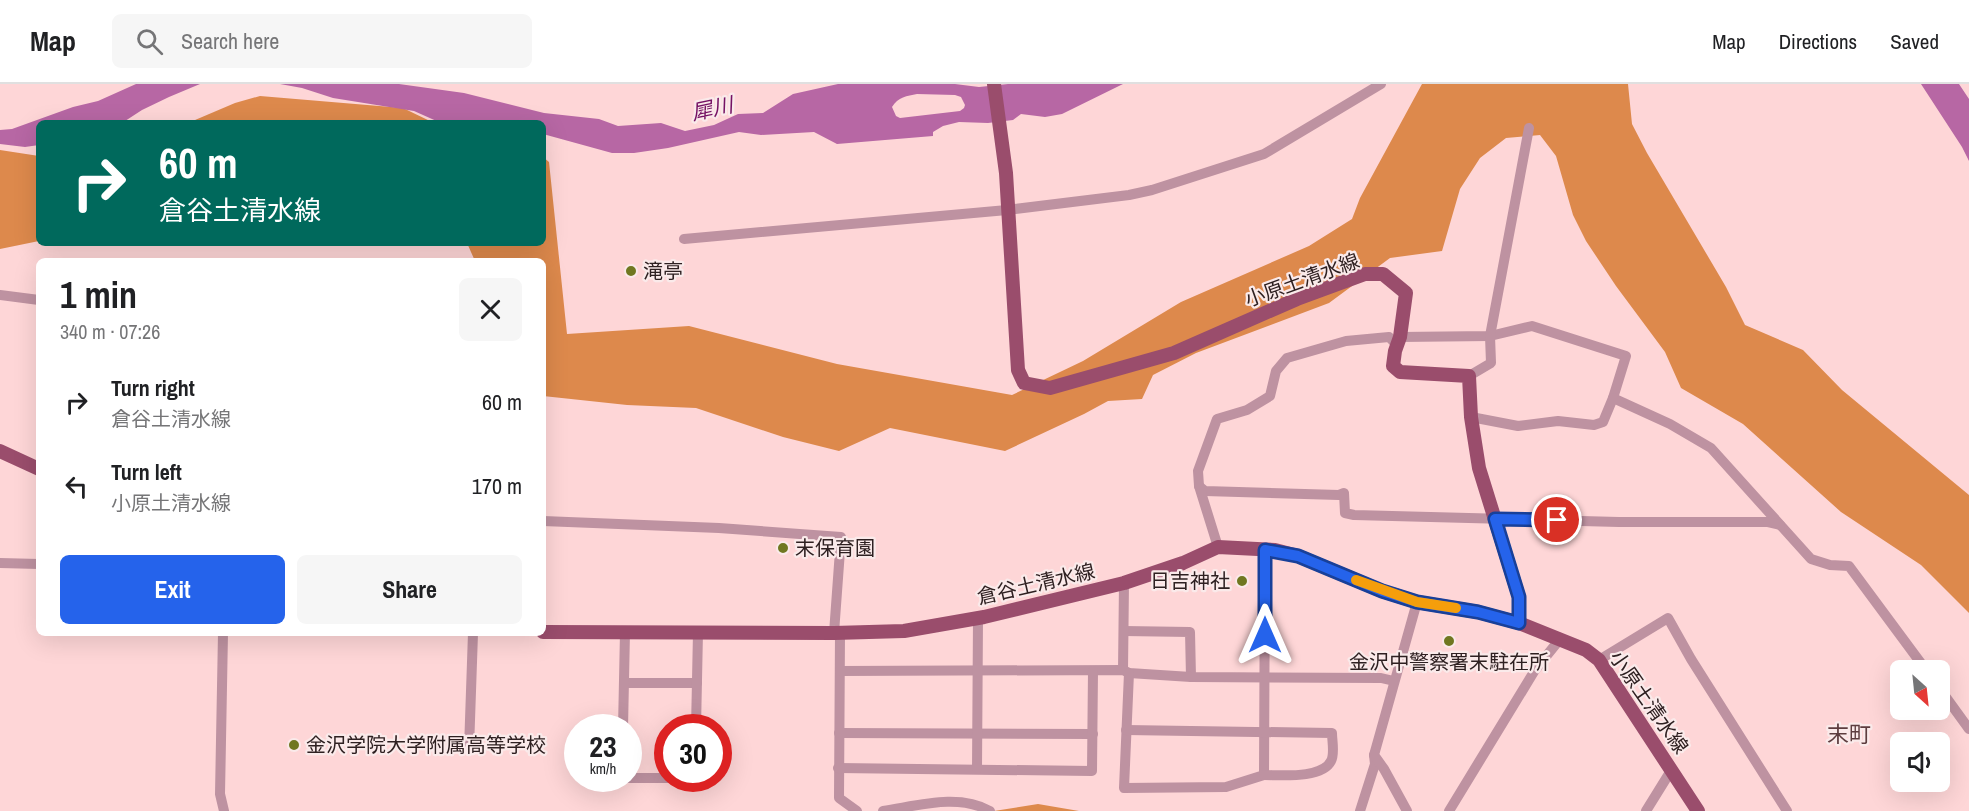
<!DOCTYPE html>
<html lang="en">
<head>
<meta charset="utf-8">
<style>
	body { margin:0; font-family:"Archivo Narrow","Noto Sans JP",sans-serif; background:#f6f6f6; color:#202124; height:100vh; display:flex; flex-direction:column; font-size:22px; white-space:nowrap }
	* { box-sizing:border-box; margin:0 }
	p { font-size:20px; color:#757577 }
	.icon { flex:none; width:33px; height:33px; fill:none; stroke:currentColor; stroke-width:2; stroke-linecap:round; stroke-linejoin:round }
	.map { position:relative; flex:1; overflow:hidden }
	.drawer { position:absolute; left:36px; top:174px; width:510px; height:378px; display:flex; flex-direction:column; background:#fff; border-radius:9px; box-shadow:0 6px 24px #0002 }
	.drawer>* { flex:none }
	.guide { position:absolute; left:36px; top:36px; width:510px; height:126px; border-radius:9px; box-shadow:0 6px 24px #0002; background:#00695c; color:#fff; overflow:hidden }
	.needle { width:39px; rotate:153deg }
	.fabs { position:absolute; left:1890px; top:576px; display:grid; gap:12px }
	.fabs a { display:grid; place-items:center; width:60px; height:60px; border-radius:9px; background:#fff; box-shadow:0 6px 24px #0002; font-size:30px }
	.speed { position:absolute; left:564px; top:630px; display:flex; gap:12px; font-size:30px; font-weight:700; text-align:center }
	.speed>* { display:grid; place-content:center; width:78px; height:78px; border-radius:50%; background:#fff; box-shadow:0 6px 24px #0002; line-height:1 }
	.speed small { font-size:15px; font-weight:400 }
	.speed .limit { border:9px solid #d22; background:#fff; color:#111 }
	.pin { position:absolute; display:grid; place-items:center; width:51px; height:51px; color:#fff; margin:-26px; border:3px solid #fff; border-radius:50%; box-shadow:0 2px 6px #0007 }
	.me { position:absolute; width:66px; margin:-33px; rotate:0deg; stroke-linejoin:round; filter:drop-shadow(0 0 4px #0008) }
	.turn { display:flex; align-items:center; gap:21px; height:126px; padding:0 24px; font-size:27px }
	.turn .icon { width:78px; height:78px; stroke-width:2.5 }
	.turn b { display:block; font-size:42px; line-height:51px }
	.round { display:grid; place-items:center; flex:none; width:63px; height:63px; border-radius:9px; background:#f6f6f6 }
	.summary { display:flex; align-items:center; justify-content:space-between; height:102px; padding:0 24px }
	h1 { font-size:36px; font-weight:700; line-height:45px }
	.primary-button { display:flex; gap:12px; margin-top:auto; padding:12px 24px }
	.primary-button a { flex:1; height:69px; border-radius:9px; background:#2563eb; color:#fff; font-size:24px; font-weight:700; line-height:69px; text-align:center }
	.primary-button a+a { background:#f6f6f6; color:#202124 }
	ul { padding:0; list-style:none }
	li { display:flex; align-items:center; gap:18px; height:84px; padding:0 24px }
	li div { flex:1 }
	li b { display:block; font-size:22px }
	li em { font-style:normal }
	header { display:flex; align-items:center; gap:36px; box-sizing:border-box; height:84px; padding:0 30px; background:#fff; border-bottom:2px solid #e0e0e0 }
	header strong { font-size:28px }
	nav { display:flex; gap:33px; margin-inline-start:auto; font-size:21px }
	.search { width:420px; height:54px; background:#f6f6f6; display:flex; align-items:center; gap:15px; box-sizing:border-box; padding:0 21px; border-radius:9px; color:#757577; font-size:22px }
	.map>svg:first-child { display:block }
	.forest { fill:#dd894c }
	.water { fill:#b767a4; fill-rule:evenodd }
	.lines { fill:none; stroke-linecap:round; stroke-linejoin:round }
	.minor { stroke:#be92a1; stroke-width:10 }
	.major { stroke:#9a4d6c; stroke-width:14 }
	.route-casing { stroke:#184099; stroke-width:15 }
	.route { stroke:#2563eb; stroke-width:10 }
	.slow { stroke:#f59e0b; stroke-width:10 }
	.poi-dot { fill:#707720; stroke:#faeaea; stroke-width:2 }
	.labels { text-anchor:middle; stroke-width:4.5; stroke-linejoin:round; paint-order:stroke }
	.poi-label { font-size:20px; fill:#2e2021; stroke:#faeaea; text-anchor:start }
	.street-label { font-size:20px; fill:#2e2021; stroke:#faeaea }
	.water-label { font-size:21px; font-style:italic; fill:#751264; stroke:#faeaea }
	.quarter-label { font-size:22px; fill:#5d3d3f; stroke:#faeaea }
</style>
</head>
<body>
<header>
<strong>Map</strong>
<div class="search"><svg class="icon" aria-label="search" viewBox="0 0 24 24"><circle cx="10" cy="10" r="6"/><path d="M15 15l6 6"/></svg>Search here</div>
<nav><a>Map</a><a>Directions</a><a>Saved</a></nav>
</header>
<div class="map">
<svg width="1969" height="727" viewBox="0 0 1969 727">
	<rect width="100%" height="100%" fill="#fed6d7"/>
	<g class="forest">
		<polygon points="1422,0 1628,0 1632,40 1647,69 1726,203 1745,241 1803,266 1842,306 1969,411 1969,529 1921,481 1841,428 1743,340 1681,304 1665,268 1616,202 1586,157 1573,131 1556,72 1540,51 1506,54 1480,74 1460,105 1442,167 1390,174 1329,219 1196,269 1153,291 1142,315 1108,317 1084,330 1005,367 890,344 839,367 783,353 696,324 627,321 543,312 543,177 475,177 467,159 543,159 543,73 549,78 567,250 689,242 837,280 1012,311 1083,277 1181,218 1309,162 1352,135 1360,114"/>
		<polygon points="260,12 403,24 434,39 188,39 235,19"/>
		<polygon points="0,66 39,72 39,157 0,165"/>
		<polygon points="1038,720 1079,727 994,727"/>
	</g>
	<g class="water">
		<polygon points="136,0 200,0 169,13 142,26 122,39 39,39 39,61 25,63 0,60 0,46 12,45 73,23 98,17"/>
		<path d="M280 0H399L464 9 544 29 599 35 618 42 661 39 685 47 714 41 738 30 763 29 793 10 838 0H955L979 3 1008 0H1123L1062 30 1045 33 1021 30 1013 36 988 39 959 38 943 42 933 48V52L837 60 814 48 761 51 739 48 668 64 634 69H612L543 50V39H441L414 27 333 14 302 4ZM917 10 955 11 961 13 965 21 964 24 960 27 900 34 896 32 892 23C898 13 907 12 917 10Z"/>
		<polygon points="1921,0 1959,0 1969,15 1969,77 1962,63"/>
	</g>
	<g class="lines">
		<g class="minor">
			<polyline points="684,155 1007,126 1129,111 1152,106 1264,70 1381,0"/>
			<polyline points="0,211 39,216"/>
			<polyline points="1400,253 1490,252 1532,242 1626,272 1613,314 1670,340 1711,364 1811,475 1830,481 1849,482 1926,586"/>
			<polyline points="1469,292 1491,279 1490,252 1529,44"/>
			<polyline points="1471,333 1518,342 1558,337 1594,341 1603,338 1613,314"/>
			<polyline points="1199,402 1205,407 1339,411 1344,409 1345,429 1354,431 1619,438 1767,438 1780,441"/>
			<polyline points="543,437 719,444 841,453 834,549"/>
			<polyline points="1218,463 1199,402 1198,387 1217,335 1247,326 1270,312 1276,287 1287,274 1346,257 1389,253 1397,261"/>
			<polyline points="0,479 39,480"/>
			<polyline points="1124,547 1190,548 1191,593"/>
			<polyline points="223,549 220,710 224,727"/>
			<polyline points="840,549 839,714 857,727"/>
			<polyline points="1599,576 1668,534 1691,575 1787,727"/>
			<polyline points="1123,586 1124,499"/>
			<polyline points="840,587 1123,586 1129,589 1191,593 1381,594 1394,597"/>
			<polyline points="1129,589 1124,704 1226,703 1264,691 1265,466"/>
			<polyline points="624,599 697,599"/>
			<polyline points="1940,605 1969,645"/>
			<polyline points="623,644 625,548"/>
			<polyline points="696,644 698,548"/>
			<path d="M1126 646 1332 649C1332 657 1335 670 1331 677 1322 695 1281 691 1264 691"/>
			<polyline points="839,649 1093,650"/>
			<polyline points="469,665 473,549"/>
			<polyline points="838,684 1092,687 1093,587"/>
			<polyline points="977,685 978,535"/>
			<polyline points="628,694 668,694"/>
			<path d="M883 727C917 722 958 709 990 727"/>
			<polyline points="1360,727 1375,680 1374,671"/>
			<polyline points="1407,727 1384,685 1374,671 1417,518"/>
			<polyline points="1449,727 1535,586 1560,555"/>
			<polyline points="1646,727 1672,685"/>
		</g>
		<g class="major">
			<polyline points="994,0 1006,89 1018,286 1024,299 1050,304 1174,269 1297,215 1365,190 1383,190 1406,209 1400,253 1395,267 1393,282 1400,288 1469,292 1471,333 1479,384 1519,513 1519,539"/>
			<polyline points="0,367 39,385"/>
			<polyline points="543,548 834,549 904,547 984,533 1124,499 1183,479 1218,463 1275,466 1298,472 1382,507 1417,518 1478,528 1519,539 1586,566 1599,576 1698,727"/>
		</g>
	</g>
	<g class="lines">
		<g class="route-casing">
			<polyline id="route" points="1265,551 1265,466 1298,472 1382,507 1417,518 1478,528 1519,539 1519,513 1495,435 1557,436"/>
		</g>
		<use href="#route" class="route"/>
		<polyline class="slow" points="1356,496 1417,518 1456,524"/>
	</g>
	<g class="poi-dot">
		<circle cx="631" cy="187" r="6"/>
		<circle cx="783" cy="464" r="6"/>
		<circle cx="1242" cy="497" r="6"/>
		<circle cx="1449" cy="557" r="6"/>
		<circle cx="294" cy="661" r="6"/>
	</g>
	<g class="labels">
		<g class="poi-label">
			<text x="643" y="194">滝亭</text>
			<text x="795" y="471">末保育園</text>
			<text x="1230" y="504" text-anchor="end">日吉神社</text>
			<text x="1449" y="585" text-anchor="middle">金沢中警察署末駐在所</text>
			<text x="306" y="668">金沢学院大学附属高等学校</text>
		</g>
		<g class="street-label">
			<text transform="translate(1302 196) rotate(-20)" y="7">小原土清水線</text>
			<text transform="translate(1036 500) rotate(-13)" y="7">倉谷土清水線</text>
			<text transform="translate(1649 618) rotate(55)" y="7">小原土清水線</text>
		</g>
		<g class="water-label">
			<text transform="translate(712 25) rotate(-12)" y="7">犀川</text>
		</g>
		<g class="quarter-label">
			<text x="1849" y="658">末町</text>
		</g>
	</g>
</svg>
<div class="fabs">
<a><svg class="needle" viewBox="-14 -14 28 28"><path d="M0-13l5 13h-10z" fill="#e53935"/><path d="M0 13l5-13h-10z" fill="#757577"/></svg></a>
<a><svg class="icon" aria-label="sound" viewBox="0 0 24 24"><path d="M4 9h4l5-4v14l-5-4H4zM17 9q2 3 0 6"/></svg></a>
</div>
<div class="speed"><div>23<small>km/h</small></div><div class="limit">30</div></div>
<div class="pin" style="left:1557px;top:436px;background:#d93025"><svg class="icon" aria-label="arrive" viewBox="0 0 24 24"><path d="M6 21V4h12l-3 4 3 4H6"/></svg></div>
<svg class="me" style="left:1265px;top:551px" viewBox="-20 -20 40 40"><path d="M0-17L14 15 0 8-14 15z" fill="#2563eb" stroke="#fff" stroke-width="4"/></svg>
<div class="guide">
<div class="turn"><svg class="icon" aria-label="right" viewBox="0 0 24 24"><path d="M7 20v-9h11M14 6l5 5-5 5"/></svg><div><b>60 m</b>倉谷土清水線</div></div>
</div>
<section class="drawer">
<div class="summary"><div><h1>1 min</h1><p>340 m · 07:26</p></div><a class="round"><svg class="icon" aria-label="close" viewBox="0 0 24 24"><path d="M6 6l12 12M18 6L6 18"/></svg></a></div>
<ul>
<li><svg class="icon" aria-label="right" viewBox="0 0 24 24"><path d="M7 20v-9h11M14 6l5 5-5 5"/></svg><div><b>Turn right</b><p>倉谷土清水線</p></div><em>60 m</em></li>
<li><svg class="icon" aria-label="left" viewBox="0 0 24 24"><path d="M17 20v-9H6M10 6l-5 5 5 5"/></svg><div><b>Turn left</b><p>小原土清水線</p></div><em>170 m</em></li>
</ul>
<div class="primary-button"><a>Exit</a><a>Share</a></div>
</section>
</div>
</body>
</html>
